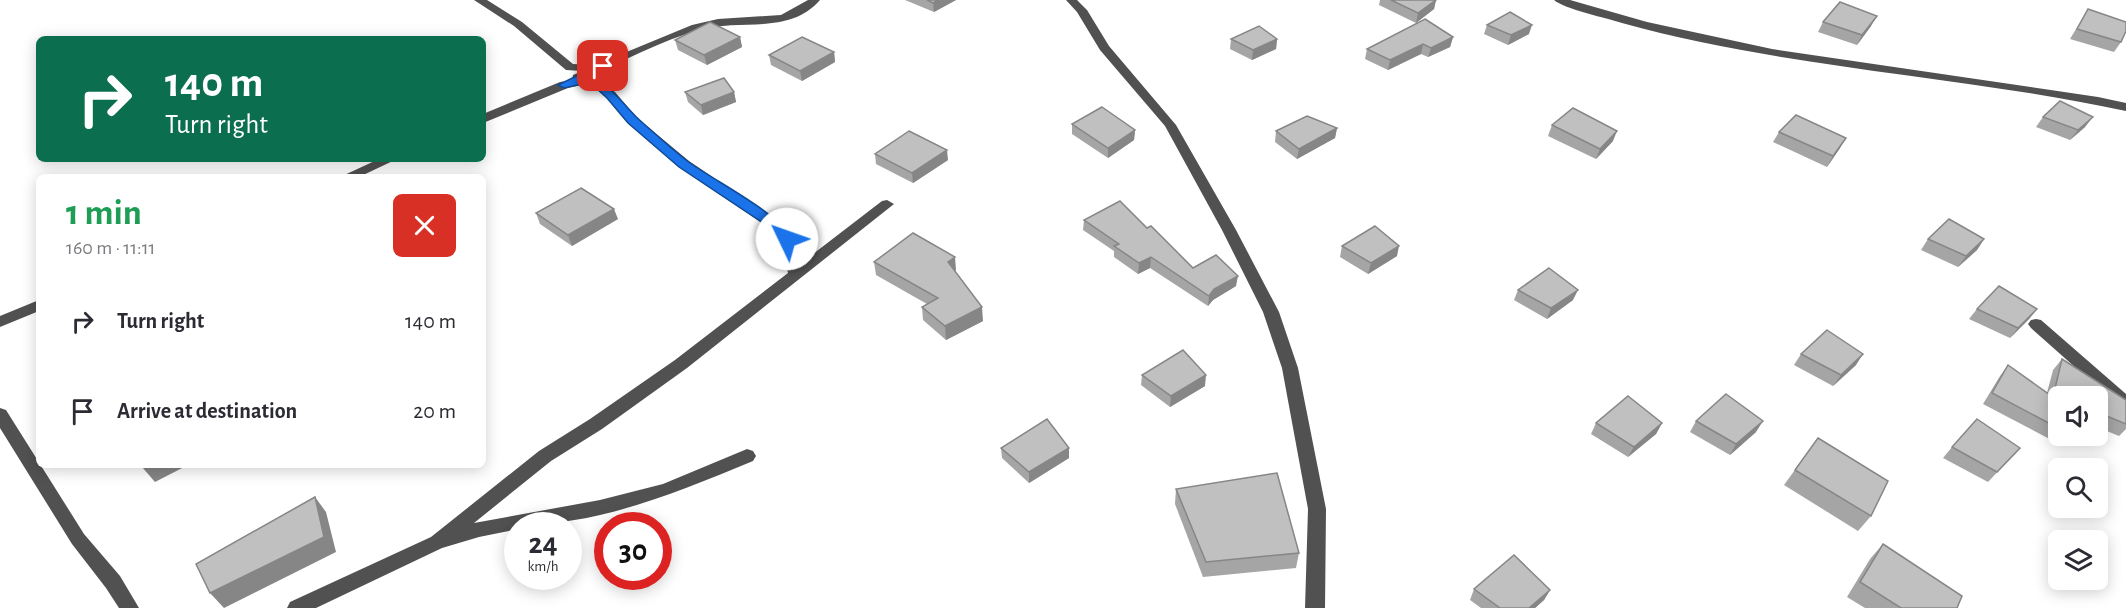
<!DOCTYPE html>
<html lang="en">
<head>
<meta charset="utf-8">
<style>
	body { margin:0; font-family:"Alegreya Sans",sans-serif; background:#f7f7f7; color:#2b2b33; height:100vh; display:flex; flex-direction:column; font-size:22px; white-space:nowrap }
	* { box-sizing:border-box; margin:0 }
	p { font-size:20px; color:#7c7c81 }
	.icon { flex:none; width:33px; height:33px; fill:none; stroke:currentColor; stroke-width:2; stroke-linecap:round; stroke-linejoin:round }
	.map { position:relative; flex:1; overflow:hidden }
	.details { position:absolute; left:36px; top:174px; width:450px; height:294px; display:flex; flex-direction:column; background:#fff; border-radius:9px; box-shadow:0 3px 15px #0003 }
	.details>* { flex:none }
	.top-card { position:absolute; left:36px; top:36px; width:450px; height:126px; border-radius:9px; box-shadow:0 3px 15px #0003; background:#0b6e4f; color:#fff; overflow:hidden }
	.buttons { position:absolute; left:2048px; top:386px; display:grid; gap:12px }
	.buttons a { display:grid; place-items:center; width:60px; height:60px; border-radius:9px; background:#fff; box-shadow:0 3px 15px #0003; font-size:30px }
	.speed { position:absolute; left:504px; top:512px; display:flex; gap:12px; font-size:30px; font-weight:700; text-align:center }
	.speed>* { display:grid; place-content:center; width:78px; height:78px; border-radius:50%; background:#fff; box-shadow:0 3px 15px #0003; line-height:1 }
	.speed small { font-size:15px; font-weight:400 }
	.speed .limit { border:9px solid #d22; background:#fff; color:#111 }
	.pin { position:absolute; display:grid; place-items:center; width:51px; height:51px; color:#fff; margin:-26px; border-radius:12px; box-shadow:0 3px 9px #0006 }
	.me { position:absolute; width:66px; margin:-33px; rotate:312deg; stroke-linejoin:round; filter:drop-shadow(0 0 4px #0008) }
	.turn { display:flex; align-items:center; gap:21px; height:126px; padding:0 30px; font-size:27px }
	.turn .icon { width:78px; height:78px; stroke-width:2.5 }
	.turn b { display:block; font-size:42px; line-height:51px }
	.round { display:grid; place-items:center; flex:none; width:63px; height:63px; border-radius:9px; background:#f7f7f7 }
	.head { display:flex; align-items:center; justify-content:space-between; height:102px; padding:0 30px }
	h1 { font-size:36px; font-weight:700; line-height:45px; color:#1e9e55 }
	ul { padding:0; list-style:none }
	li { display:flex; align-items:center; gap:18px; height:90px; padding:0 30px }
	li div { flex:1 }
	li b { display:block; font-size:22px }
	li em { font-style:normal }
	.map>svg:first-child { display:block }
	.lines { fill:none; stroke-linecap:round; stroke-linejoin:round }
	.minor { fill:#515151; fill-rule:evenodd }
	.wall { fill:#a5a5a5 }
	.shaded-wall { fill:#868686 }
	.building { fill:#c0c0c0; stroke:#868686; stroke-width:1.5 }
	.route { fill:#1a73e8; stroke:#114b97; stroke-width:1.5 }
</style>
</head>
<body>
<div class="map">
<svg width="2126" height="608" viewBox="0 0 2126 608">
	<rect width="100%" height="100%" fill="#fff"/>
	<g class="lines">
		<g class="minor">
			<path d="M474 0H487L522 22 573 64 595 65 692 25 718 19 781 15 808 0H820C789 36 739 18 699 30 661 41 625 60 589 77L603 82 615 92 636 117 689 161 778 221 794 239 800 264 882 201 887 200 894 204 687 368 602 429 551 461 474 523 600 500 663 484 747 449 753 451 756 456 753 461C678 492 600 525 518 525V529L479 537 442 548 316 608H287L290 602 431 537 539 451 590 419 675 360 788 273 780 240 768 227 679 167 628 123 607 98 595 88 586 84 568 88 483 123V114L560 82 572 80 573 75 582 71 566 70 514 26Z"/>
			<polygon points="1066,0 1077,0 1087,10 1109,46 1176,125 1236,230 1279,312 1298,368 1326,509 1325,608 1305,608 1308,509 1282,368 1263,312 1222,230 1165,126 1100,50 1077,12"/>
			<path d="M1554 0H1570L1647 22 1772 49 2098 97 2126 103V111C1959 75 1788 69 1622 23 1607 18 1564 9 1554 0Z"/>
			<polygon points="379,159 397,159 359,177 340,177"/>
			<polygon points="39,300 39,311 0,327 0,316"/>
			<polygon points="2036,319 2041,320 2126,394 2126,409 2120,407 2031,328 2028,324 2031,320"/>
			<polygon points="0,408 6,410 84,534 120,576 139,608 119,608 106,588 72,544 0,428"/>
		</g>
	</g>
	<g class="wall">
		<polygon points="905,0 956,0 934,12"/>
		<polygon points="1380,0 1436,0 1434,9 1416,23 1379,5"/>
		<polygon points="2088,9 2121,42 2114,52 2070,39"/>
		<polygon points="1823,22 1871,26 1857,45 1818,32"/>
		<polygon points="1487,25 1529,34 1508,45 1484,34"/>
		<polygon points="740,37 742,47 707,65 678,50 675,40"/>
		<polygon points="1453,37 1450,47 1428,57 1421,54 1388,70 1365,59 1367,49"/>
		<polygon points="1231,39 1277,39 1276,49 1252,60 1230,49"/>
		<polygon points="834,52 835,62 802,81 771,65 769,55"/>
		<polygon points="685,92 734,92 736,102 703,115 688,102"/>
		<polygon points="2043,117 2085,127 2070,140 2036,127"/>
		<polygon points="1072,124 1135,130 1134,140 1108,158 1072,134"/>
		<polygon points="1552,125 1613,141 1596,159 1548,136"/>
		<polygon points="1337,128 1335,138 1297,159 1275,142 1276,131"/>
		<polygon points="1779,132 1840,148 1827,167 1773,142"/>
		<polygon points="875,154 948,160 913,183 876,164"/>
		<polygon points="536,213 618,219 572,246 540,224"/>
		<polygon points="1084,220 1147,228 1193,268 1236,286 1213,300 1208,306 1150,268 1138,274 1114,257 1114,251 1083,230"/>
		<polygon points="1928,239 1984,239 1977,250 1958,267 1921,250"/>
		<polygon points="1342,246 1397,256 1368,274 1340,257"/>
		<polygon points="874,262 956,270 955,271 983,321 946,340 923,320 922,307 927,304 876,275"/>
		<polygon points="1518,290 1573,300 1547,319 1514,300"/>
		<polygon points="1977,309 2037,309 2029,319 2010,338 1969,319"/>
		<polygon points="1801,354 1856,365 1833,386 1794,365"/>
		<polygon points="2062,359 2126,400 2126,429 2119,436 2097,427 2097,396 2058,396 2058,435 2067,435 2059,444 1983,404 2000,376 2008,365 2047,393 2053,370"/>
		<polygon points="1142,375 1205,386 1170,407 1141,385"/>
		<polygon points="1696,421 1756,432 1730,455 1690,432"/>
		<polygon points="1596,423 1662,423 1656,434 1628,457 1591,434"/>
		<polygon points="1818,438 1871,516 1858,531 1784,485"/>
		<polygon points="1952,447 2020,448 1988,482 1943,458"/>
		<polygon points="1001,448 1069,448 1069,458 1029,483 1002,458"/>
		<polygon points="1176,489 1299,553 1296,568 1203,577 1175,504"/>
		<polygon points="1883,544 1957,608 1865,608 1847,597 1870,559"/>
		<polygon points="1474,589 1550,590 1544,600 1535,608 1481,608 1470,600"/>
	</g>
	<g class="shaded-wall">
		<polygon points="938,0 956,0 934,12 933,3"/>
		<polygon points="1436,0 1434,9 1416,23 1418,13"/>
		<polygon points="1877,16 1871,26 1857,45 1862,35"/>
		<polygon points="1532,25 1529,34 1508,45 1511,35"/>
		<polygon points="740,37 742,47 707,65 704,55"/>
		<polygon points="1453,37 1450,47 1428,57 1431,48"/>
		<polygon points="1277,39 1276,49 1252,60 1253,50"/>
		<polygon points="1423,44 1421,54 1388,70 1390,60"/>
		<polygon points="834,52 835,62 802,81 800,71"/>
		<polygon points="734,92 736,102 703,115 701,105"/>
		<polygon points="2093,117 2085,127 2070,140 2078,130"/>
		<polygon points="1337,128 1335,138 1297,159 1299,149"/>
		<polygon points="1135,130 1134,140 1108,158 1108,148"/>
		<polygon points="1617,131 1613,141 1596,159 1600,149"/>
		<polygon points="1846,138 1840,148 1827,167 1833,156"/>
		<polygon points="947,150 948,160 913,183 912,173"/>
		<polygon points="614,209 618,219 572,246 568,235"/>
		<polygon points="1984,239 1977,250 1958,267 1966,256"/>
		<polygon points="1399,246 1397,256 1368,274 1371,263"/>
		<polygon points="955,257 956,270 949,275 948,262"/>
		<polygon points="1151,257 1150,268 1138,274 1139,263"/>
		<polygon points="1238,276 1236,286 1213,300 1208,306 1209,296 1214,289"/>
		<polygon points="1578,290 1573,300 1547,319 1551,308"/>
		<polygon points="982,307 983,321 946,340 945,326"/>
		<polygon points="2037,309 2029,319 2010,338 2018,328"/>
		<polygon points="1863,354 1856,365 1833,386 1841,375"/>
		<polygon points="1206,375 1205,386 1170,407 1171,396"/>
		<polygon points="1763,421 1756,432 1730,455 1736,444"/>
		<polygon points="1662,423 1656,434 1628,457 1634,447"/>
		<polygon points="1069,448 1069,458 1029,483 1029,472"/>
		<polygon points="145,465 188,465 155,482 142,467"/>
		<polygon points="315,497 326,512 336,552 224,608 210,593"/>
		<polygon points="1550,590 1544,600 1535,608 1529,608"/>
	</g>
	<g class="building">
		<polygon points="927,0 938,0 933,3"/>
		<polygon points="1391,0 1436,0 1418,13"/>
		<polygon points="1840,2 1877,16 1862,35 1823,22"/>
		<polygon points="2088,9 2126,22 2126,31 2121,42 2077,29"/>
		<polygon points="1510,12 1532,25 1511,35 1487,25"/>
		<polygon points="1425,19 1453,37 1431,48 1423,44 1390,60 1367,49"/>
		<polygon points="710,22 740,37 704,55 675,40"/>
		<polygon points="1259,26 1277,39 1253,50 1231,39"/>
		<polygon points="802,37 834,52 800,71 769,55"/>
		<polygon points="724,78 734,92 701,105 685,92"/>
		<polygon points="2060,101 2093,117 2078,130 2043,117"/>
		<polygon points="1102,107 1135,130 1108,148 1072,124"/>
		<polygon points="1573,108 1617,131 1600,149 1552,125"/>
		<polygon points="1796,115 1846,138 1833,156 1779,132"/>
		<polygon points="1307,116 1337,128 1299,149 1276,131"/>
		<polygon points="909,131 947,150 912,173 875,154"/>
		<polygon points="581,188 614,209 568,235 536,213"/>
		<polygon points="1120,201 1147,228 1151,226 1193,268 1216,255 1238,276 1214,289 1209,296 1151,257 1139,263 1114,246 1119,244 1084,220"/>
		<polygon points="1949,219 1984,239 1966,256 1928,239"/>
		<polygon points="1375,226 1399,246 1371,263 1342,246"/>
		<polygon points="913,233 955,257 948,262 982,307 945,326 922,307 938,298 874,262"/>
		<polygon points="1549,268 1578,290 1551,308 1518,290"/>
		<polygon points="1999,286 2037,309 2018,328 1977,309"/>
		<polygon points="1827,330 1863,354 1841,375 1801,354"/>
		<polygon points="1183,350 1206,375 1171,396 1142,375"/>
		<polygon points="2062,359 2126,400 2126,424 2097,412 2097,396 2058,396 2058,428 1992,393 2008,365 2053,397"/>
		<polygon points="1726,394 1763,421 1736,444 1696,421"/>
		<polygon points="1628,396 1662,423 1634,447 1596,423"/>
		<polygon points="1047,419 1069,448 1029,472 1001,448"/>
		<polygon points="1977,419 2020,448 1997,472 1952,447"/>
		<polygon points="1818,438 1888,481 1871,516 1795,470"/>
		<polygon points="1277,473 1299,553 1206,562 1176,489"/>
		<polygon points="315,497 324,537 210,593 196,564"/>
		<polygon points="1883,544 1962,596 1957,608 1901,608 1860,582"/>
		<polygon points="1514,555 1550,590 1529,608 1500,608 1474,589"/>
	</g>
	<path class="route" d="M603 63 608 66 607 69 589 77C614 85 624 108 644 124 659 137 674 151 690 163 720 184 773 210 794 239L792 242H783L769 227 679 167 628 123 607 98 595 87 586 83 564 88 558 85Z"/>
</svg>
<div class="buttons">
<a><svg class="icon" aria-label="sound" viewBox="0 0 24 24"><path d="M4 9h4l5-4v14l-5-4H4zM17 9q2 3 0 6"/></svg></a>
<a><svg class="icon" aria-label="search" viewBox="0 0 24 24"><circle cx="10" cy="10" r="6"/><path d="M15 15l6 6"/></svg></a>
<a><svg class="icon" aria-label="layers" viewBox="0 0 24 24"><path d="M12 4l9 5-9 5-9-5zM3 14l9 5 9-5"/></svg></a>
</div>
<div class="speed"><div>24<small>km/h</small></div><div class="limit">30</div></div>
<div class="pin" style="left:603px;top:66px;background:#d93025"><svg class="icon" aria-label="arrive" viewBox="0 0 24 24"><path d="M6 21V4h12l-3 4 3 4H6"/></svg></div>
<svg class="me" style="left:787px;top:239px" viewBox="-20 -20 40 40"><circle r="19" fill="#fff"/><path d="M0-13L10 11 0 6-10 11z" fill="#1a73e8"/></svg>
<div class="top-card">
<div class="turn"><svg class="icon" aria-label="right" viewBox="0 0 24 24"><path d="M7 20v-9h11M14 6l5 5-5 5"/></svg><div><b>140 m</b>Turn right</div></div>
</div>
<section class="details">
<div class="head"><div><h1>1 min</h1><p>160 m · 11:11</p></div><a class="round" style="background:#d93025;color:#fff"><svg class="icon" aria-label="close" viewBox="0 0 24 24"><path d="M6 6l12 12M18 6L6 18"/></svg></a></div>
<ul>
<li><svg class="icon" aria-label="right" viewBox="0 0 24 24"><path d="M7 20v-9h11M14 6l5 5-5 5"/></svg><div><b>Turn right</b></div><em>140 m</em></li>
<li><svg class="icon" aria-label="arrive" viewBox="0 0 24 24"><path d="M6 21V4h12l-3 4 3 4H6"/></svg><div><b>Arrive at destination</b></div><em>20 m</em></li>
</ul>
</section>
</div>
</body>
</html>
